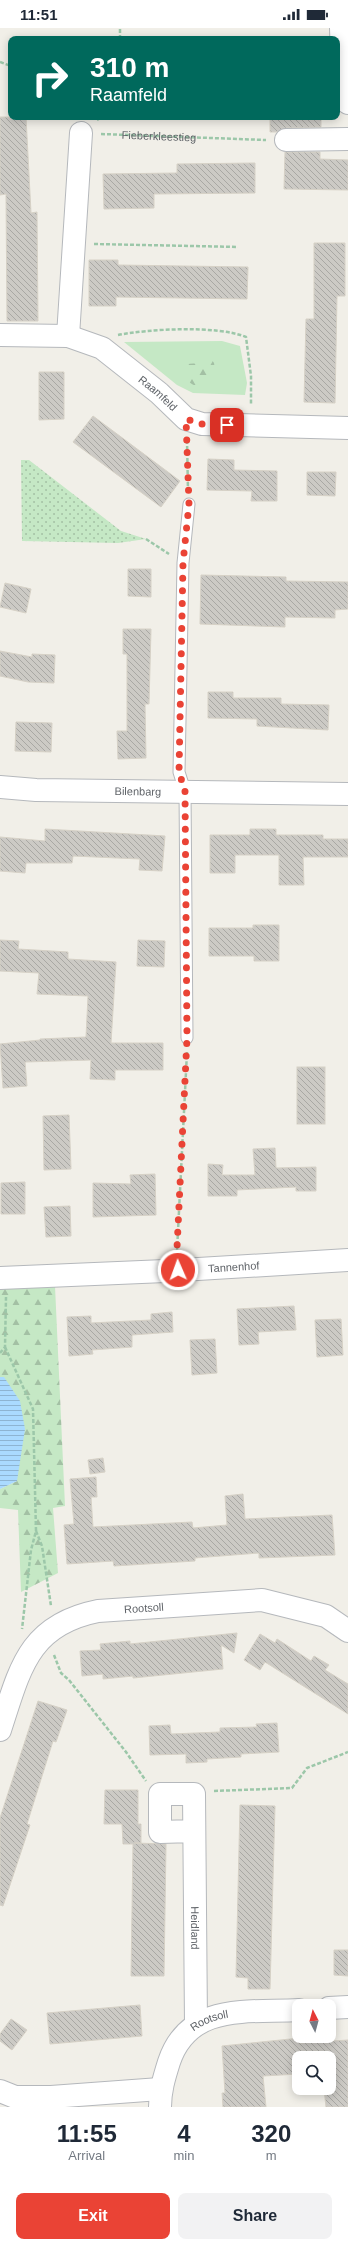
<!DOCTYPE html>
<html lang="en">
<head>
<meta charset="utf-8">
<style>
	body { margin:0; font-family:Arial,sans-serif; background:#f2f2f3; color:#1f2937; height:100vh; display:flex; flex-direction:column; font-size:15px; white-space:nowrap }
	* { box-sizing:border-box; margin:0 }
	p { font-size:13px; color:#747a83 }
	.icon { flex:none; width:22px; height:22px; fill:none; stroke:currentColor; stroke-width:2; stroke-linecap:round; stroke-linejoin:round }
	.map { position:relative; height:2079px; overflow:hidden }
	.sheet { display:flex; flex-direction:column; background:#fff; flex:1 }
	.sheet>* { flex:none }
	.banner { position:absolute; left:8px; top:8px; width:332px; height:84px; border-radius:8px; box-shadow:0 2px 10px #0003; background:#00695c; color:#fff; overflow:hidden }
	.needle { width:26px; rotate:354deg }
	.tools { position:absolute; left:292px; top:1971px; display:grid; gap:8px }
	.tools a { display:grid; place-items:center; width:44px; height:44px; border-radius:8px; background:#fff; box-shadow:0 2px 10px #0003; font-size:20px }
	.pin { position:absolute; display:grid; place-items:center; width:34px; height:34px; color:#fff; margin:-17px; border-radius:8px; box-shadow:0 2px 6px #0006 }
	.me { position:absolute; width:44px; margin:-22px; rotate:358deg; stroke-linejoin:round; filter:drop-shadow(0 0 3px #0008) }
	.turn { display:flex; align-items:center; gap:14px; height:84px; padding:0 16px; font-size:18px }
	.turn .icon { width:52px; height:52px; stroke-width:2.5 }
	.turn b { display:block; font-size:28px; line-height:34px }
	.eta { display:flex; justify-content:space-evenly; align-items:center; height:68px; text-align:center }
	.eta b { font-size:24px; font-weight:700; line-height:28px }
	.cta { display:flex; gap:8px; margin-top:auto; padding:8px 16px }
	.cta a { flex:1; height:46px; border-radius:8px; background:#ea4335; color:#fff; font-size:16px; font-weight:700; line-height:46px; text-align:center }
	.cta a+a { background:#f2f2f3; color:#1f2937 }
	.status { display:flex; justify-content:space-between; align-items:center; height:28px; padding:0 20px; background:#fff; direction:ltr }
	.status svg { height:11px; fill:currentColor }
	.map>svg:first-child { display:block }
	.grass { fill:#c5e8c5 }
	.forest { fill:url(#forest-firs) }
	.park { fill:url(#park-dots) }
	.water { fill:url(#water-rules) }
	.building { fill:url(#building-back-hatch); stroke:#d6d1c6 }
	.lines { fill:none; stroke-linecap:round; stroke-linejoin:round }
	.lane-casing { stroke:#b5b8bc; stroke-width:13 }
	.street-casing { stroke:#b5b8bc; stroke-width:24 }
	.path { stroke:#9cc7a9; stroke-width:2.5; stroke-dasharray:4 2; stroke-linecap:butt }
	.lane { stroke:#fff; stroke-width:11 }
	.street { stroke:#fff; stroke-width:22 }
	.route { stroke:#ea4335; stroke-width:7; stroke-dasharray:0 12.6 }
	.labels { text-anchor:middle; stroke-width:3.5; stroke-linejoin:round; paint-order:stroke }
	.street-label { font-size:11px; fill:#5f6368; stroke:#fff }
</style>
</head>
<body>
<div class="status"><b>11:51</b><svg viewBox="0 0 49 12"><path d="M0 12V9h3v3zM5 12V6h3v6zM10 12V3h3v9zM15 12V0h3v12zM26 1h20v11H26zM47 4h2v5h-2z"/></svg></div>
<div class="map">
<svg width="348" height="2079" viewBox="0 0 348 2079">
	<defs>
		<pattern id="forest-firs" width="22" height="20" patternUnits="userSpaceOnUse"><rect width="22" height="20" fill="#c5e8c5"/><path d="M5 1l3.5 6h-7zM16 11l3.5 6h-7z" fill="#a3c0a4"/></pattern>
		<pattern id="park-dots" width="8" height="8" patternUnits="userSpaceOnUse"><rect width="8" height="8" fill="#c5e8c5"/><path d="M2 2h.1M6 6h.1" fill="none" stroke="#a3c0a4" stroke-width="1.8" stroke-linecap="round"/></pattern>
		<pattern id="water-rules" width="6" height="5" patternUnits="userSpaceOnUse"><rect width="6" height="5" fill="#aadaff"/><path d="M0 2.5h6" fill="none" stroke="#8eb4d2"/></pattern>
		<pattern id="building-back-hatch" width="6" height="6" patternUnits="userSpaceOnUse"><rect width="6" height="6" fill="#cccac5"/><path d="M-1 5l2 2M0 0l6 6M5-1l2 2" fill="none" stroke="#a9a8a4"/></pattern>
	</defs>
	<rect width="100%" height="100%" fill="#f1efe8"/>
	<polygon class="grass" points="222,313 240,318 247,355 245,367 193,365 177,357 124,314"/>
	<g class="forest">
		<path d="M209 328 214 335 216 348C206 359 197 363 186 351V336L201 335Z"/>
		<polygon points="55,1258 65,1478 53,1480 58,1545 21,1564 18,1482 0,1480 0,1461 17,1453 4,1349 0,1349 0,1259"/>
	</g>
	<polygon class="park" points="21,432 29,432 121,503 146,511 118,515 22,513"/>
	<polygon class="water" points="0,1349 4,1349 20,1373 25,1401 17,1453 0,1461"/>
	<g class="building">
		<polygon points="0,89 26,89 31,185 37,184 38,293 7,293 6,166 0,167"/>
		<polygon points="270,89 321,89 321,99 286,100 277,104 270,104"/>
		<polygon points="285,124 320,124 320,131 348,132 348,162 284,161"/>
		<polygon points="255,135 255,165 154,166 154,180 104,181 103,146 177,145 177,136"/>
		<polygon points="314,215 345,215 345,268 337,268 335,375 304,374 306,291 314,291"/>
		<polygon points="89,232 118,232 118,237 248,239 247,271 116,269 116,278 89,278"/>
		<polygon points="39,344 64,344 64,391 39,392"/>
		<polygon points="93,388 180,453 161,479 73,414"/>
		<polygon points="208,431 234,432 234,442 277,443 277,473 251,473 252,463 207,462"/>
		<polygon points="307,444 336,444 335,468 307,467"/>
		<polygon points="128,541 151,541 151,569 128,568"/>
		<polygon points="201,547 286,549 286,553 348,554 348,581 335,582 335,590 285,589 285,599 200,596"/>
		<polygon points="5,555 31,561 26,585 0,579"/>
		<polygon points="123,601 151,601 149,676 145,676 146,730 118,731 117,703 127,703 127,626 123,626"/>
		<polygon points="0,623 32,629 32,626 55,627 54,655 28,654 0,648"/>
		<polygon points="208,664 233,664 233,670 281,670 281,676 329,677 328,702 257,698 257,691 208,690"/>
		<polygon points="16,694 52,695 51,724 15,723"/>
		<polygon points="45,801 165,808 162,843 139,842 140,831 73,828 72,835 26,835 25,845 0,843 0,809 45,813"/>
		<polygon points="250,801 276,801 276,807 323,807 323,811 348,811 348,829 303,829 304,857 279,857 279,827 235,827 235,845 210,845 210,807 250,807"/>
		<polygon points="253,897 279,897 279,933 254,933 254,928 209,928 209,900 253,900"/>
		<polygon points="0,912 19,913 18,921 68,924 68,931 116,934 111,1015 163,1015 163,1042 115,1042 115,1052 90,1051 91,1032 25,1034 27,1058 3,1060 0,1016 40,1012 40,1011 86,1009 88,968 37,966 39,945 0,943"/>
		<polygon points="138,912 165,913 164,939 137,938"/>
		<rect x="297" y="1039" width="28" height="57"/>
		<polygon points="69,1087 71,1141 44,1142 43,1088"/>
		<polygon points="275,1120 276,1140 316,1139 316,1163 296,1163 296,1159 237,1162 237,1168 208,1168 208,1136 223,1137 222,1147 255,1147 253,1121"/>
		<polygon points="155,1146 156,1187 93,1189 93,1155 131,1156 130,1147"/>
		<polygon points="25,1154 25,1186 1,1186 1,1155"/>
		<polygon points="70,1178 71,1208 46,1209 44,1179"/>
		<polygon points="294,1278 296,1302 258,1304 259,1316 239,1317 237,1281"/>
		<polygon points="172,1284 173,1304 132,1307 132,1319 92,1322 93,1326 69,1328 67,1289 91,1288 91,1295 151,1292 151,1286"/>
		<polygon points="341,1291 343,1327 317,1329 315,1292"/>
		<polygon points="215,1311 217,1345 192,1347 190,1312"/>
		<polygon points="103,1430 105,1444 90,1446 88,1432"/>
		<polygon points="96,1449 97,1469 91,1469 93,1499 192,1494 193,1500 227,1497 225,1468 243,1466 245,1491 332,1487 335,1527 259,1530 259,1525 195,1530 195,1533 114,1538 113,1533 67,1536 64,1497 74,1496 70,1451"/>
		<polygon points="237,1605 234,1625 221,1617 223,1641 133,1650 133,1648 103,1651 103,1646 82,1648 80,1623 101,1622 100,1616 130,1613 130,1616"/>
		<polygon points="260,1606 275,1615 277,1611 311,1633 314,1628 329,1637 325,1642 348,1656 348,1686 265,1634 260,1642 244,1632"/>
		<polygon points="38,1673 67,1682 56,1714 53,1713 27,1796 30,1797 3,1878 0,1877 0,1790"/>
		<polygon points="277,1695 279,1724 241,1726 241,1729 207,1731 207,1734 186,1735 186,1726 150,1727 149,1698 170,1697 171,1706 220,1704 220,1700 257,1699 256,1696"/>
		<polygon points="105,1762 138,1762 138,1796 141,1796 141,1815 134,1815 166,1816 164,1948 131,1948 133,1816 123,1816 122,1796 104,1796"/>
		<polygon points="240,1777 275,1778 270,1961 248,1961 248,1950 236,1949"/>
		<polygon points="334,1922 348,1922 348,1948 334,1947"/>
		<polygon points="140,1977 142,2008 50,2016 47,1985"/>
		<polygon points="11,1991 27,2002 12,2022 0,2013 0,2006"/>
		<polygon points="300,2010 300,2015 348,2012 348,2079 326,2079 324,2061 329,2061 329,2030 299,2030 299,2046 263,2048 266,2079 223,2079 222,2065 225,2065 222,2018"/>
	</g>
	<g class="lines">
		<g class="lane-casing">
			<polyline id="lane" points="187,1010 185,763 179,744 183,535 189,476"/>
		</g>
		<g class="street-casing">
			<g id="street">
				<polyline points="341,0 343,62 348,75"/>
				<polyline points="286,112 348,111"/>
				<path id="s2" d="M0 307 68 308 102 320 159 365 186 391 202 396 348 400"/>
				<polyline points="68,308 81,105"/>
				<path id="s3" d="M0 759 36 762 348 766"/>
				<path id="s4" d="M0 1250 165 1243 348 1232"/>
				<path id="s5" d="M0 1702C20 1641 28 1597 98 1583L262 1572 326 1588 348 1603"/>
				<path id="s6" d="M194 1803 160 1804V1766H194L196 1996"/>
				<polyline points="329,1980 348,1979"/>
				<polyline points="0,2063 15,2069 51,2069 160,2061"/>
				<path id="s7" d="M160 2079C160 2063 164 2050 169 2034 189 1974 248 1985 299 1982"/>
			</g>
		</g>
		<g class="path">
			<polyline points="120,11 120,0"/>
			<polyline points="0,34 11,38"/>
			<polyline points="97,92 102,89"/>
			<path id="s1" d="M101 106 266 112"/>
			<polyline points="94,216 238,219"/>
			<path d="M118 307C149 301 217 297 246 309L251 348V377"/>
			<polyline points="187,412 188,463"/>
			<polyline points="146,511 169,526"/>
			<polyline points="177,1223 187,1024"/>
			<polyline points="5,1319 33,1381 36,1503 31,1522 22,1601"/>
			<polyline points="0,1325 5,1319 6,1269"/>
			<polyline points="36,1503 42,1518 51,1578"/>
			<polyline points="54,1627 61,1645 69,1652 126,1724 146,1753"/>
			<polyline points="214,1763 292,1760 307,1740 348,1724"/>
		</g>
		<use href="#lane" class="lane"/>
		<use href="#street" class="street"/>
	</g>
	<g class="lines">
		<polyline class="route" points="178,1242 177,1220 187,1010 185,763 179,744 183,535 189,476 186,391 202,396 227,397"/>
	</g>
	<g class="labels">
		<g class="street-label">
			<text dy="4" stroke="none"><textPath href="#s1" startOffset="58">Fieberkleestieg</textPath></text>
			<text dy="4" stroke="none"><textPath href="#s2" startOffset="176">Raamfeld</textPath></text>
			<text dy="4" stroke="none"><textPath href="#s3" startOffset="138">Bilenbarg</textPath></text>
			<text dy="4" stroke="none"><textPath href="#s4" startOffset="234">Tannenhof</textPath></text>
			<text dy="4" stroke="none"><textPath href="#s5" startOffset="211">Rootsoll</textPath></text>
			<text dy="4" stroke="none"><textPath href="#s6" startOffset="240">Heidland</textPath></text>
			<text dy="4" stroke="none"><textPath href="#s7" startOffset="107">Rootsoll</textPath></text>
		</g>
	</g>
</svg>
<div class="tools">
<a><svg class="needle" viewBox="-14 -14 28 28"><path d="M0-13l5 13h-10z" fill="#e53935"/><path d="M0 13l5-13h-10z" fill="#747a83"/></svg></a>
<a><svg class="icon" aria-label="search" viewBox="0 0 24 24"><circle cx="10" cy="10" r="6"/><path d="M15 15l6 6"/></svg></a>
</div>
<div class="pin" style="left:227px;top:397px;background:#d93025"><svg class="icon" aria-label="arrive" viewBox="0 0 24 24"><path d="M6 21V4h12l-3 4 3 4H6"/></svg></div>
<svg class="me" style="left:178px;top:1242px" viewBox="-20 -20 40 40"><circle r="17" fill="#ea4335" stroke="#fff" stroke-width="3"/><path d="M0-11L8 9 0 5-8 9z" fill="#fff"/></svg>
<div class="banner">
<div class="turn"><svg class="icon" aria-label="right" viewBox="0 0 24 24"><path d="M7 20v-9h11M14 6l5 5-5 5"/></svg><div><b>310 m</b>Raamfeld</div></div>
</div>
</div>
<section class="sheet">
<div class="eta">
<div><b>11:55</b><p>Arrival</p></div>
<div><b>4</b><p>min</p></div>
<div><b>320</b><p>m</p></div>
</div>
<div class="cta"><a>Exit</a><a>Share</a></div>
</section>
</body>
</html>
